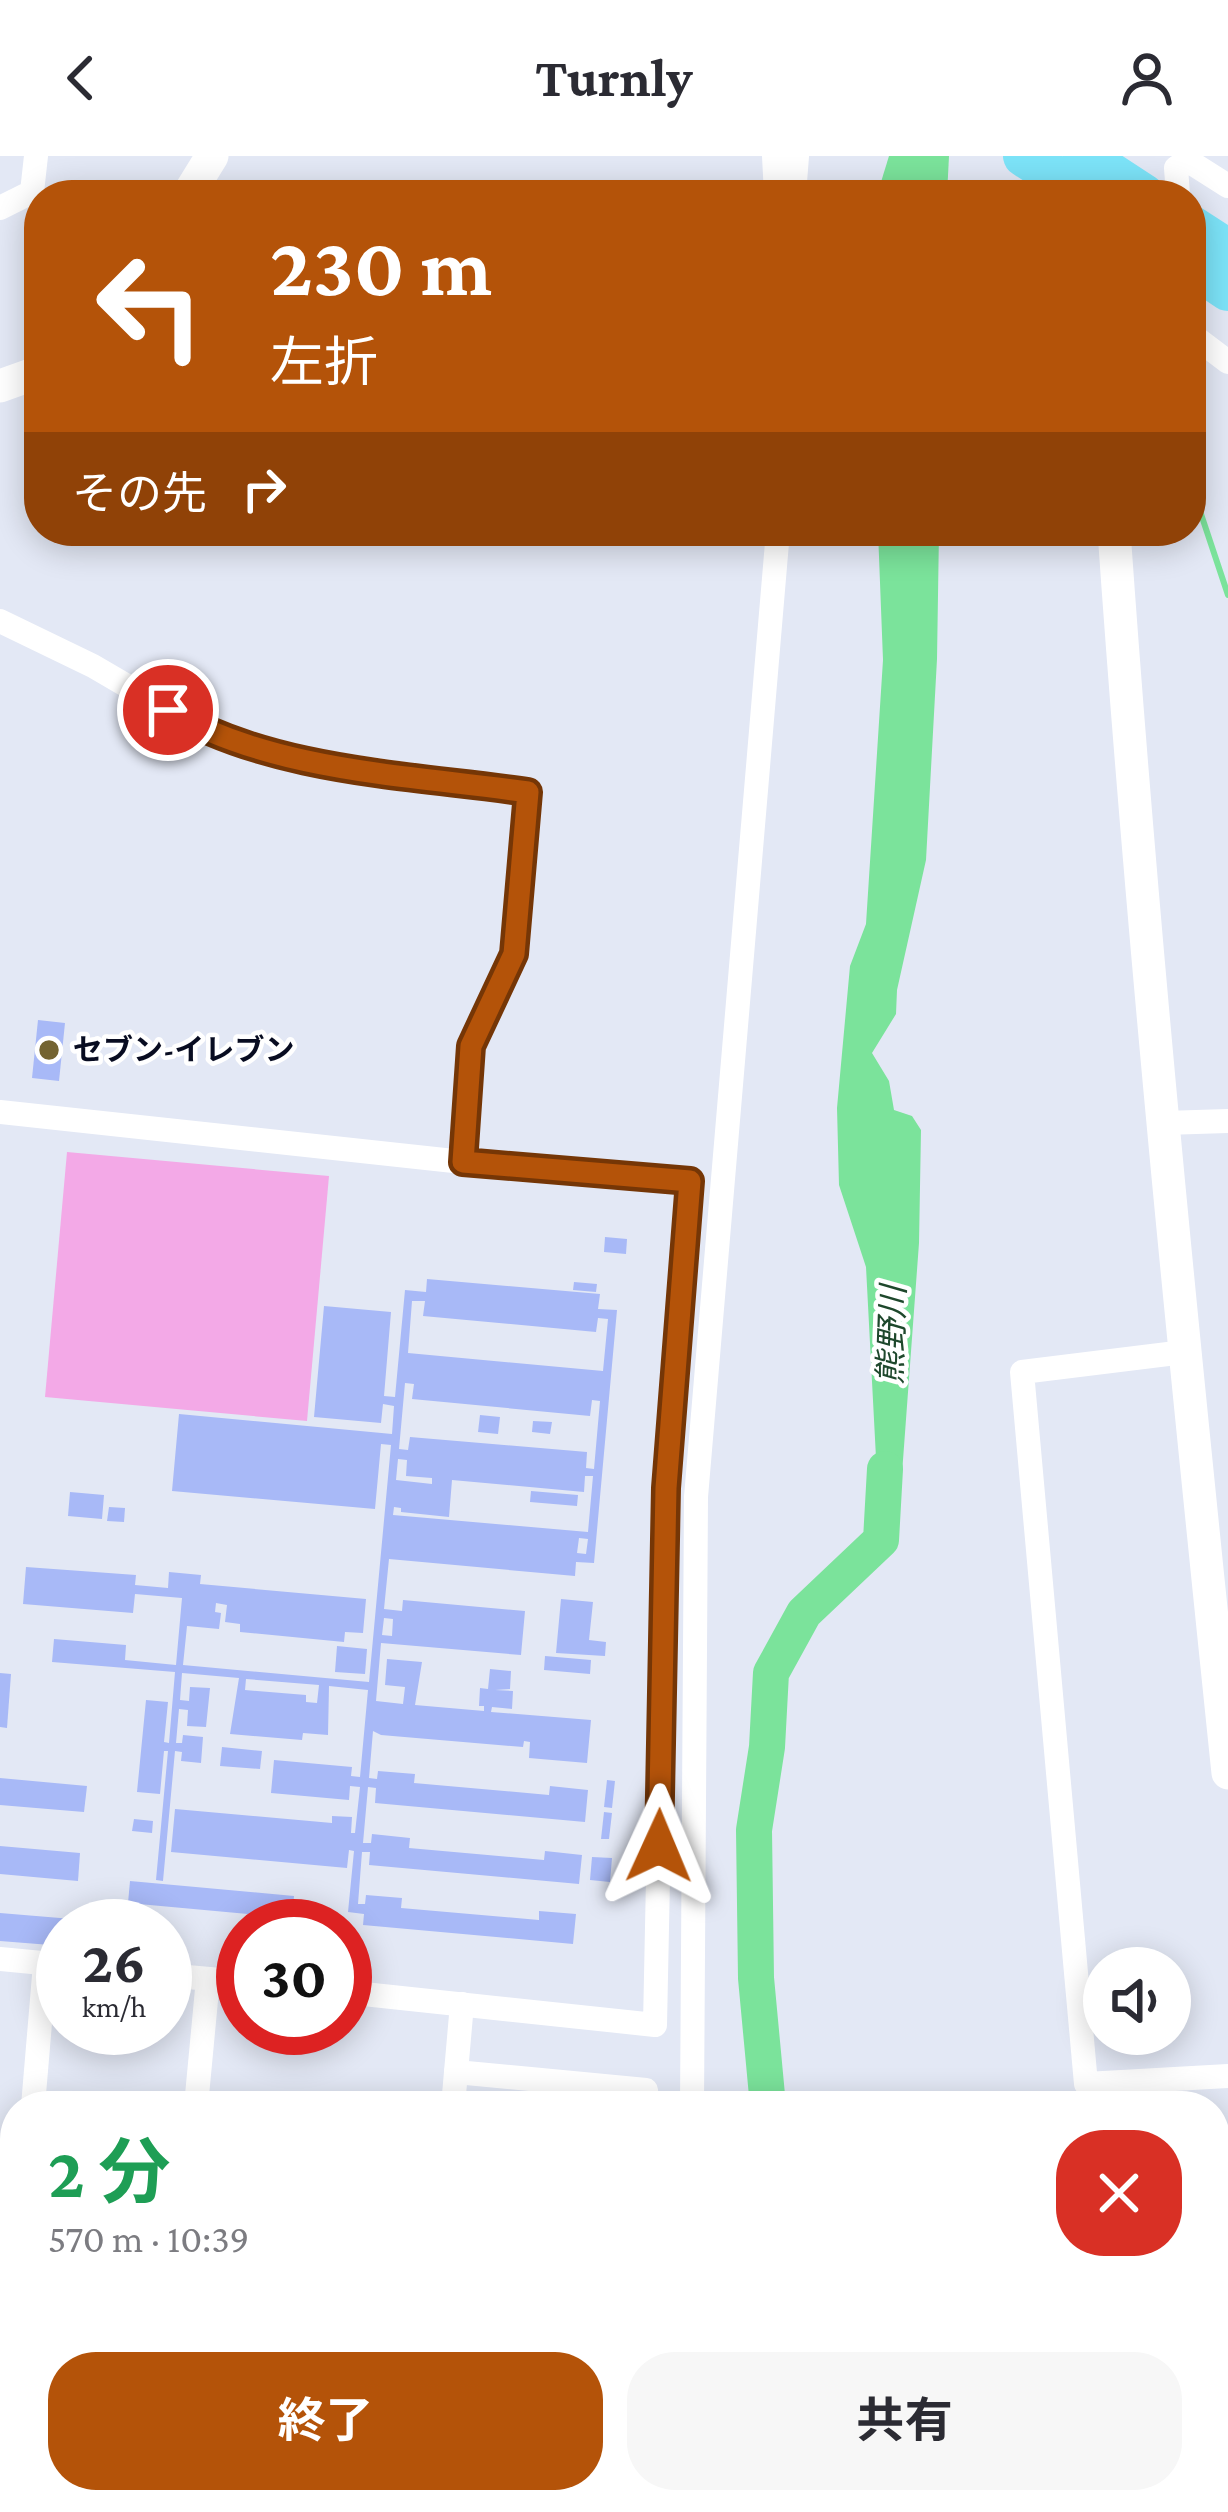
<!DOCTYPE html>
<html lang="ja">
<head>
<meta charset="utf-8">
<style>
	body { margin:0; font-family:"Crimson Pro","Noto Sans JP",serif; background:#f7f7f7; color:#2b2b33; height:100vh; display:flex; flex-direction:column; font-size:45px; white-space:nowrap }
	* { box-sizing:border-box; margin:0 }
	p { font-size:39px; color:#7c7c81 }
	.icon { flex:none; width:66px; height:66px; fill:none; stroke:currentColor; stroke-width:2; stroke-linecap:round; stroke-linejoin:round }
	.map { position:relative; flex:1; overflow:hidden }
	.drawer { position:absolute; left:0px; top:1935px; width:1230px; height:423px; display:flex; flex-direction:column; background:#fff; border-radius:48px 48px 0 0; box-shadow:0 6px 30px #0003 }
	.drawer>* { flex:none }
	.banner { position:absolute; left:24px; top:24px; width:1182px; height:366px; border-radius:48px; box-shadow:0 6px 30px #0003; background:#b45309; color:#fff; overflow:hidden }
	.controls { position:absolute; left:1083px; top:1791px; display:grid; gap:24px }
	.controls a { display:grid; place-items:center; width:108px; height:108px; border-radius:50%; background:#fff; box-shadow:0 6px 30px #0003; font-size:60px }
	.speed { position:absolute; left:36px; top:1743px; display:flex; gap:24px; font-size:60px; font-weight:700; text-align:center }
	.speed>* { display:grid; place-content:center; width:156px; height:156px; border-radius:50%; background:#fff; box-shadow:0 6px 30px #0003; line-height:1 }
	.speed small { font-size:30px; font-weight:400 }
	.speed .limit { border:18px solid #d22; background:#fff; color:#111 }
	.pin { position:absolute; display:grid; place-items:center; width:102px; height:102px; color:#fff; margin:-51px; border:6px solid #fff; border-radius:50%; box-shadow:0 3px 12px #0007 }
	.me { position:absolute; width:132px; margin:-66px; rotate:1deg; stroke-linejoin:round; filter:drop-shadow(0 0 9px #0008) }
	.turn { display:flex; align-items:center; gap:42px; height:252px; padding:0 48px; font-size:54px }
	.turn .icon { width:156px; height:156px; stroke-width:2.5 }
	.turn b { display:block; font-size:84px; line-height:102px }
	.then { display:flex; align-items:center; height:114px; padding:0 48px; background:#0003; gap:24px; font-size:45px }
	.round { display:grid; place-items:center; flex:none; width:126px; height:126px; border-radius:48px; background:#f7f7f7 }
	.summary { display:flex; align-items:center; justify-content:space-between; height:204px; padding:0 48px }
	h1 { font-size:72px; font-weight:700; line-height:90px; color:#1e9e55 }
	.button { display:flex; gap:24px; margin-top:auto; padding:24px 48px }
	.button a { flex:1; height:138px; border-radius:48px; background:#b45309; color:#fff; font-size:48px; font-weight:700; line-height:138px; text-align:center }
	.button a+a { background:#f7f7f7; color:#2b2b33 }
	header { display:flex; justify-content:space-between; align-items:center; height:156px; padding:0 48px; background:#fff; font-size:54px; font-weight:700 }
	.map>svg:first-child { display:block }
	.green { fill:#f3a9e7 }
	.water { fill:#7be39b }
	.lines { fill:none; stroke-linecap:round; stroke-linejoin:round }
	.stream { stroke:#7be39b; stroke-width:6 }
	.river { stroke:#7be39b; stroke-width:36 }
	.building { fill:#a8b9f7; fill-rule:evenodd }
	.street { stroke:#fff; stroke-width:24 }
	.secondary { stroke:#fff; stroke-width:33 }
	.highway { stroke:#7ce3f8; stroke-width:42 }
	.route-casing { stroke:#753606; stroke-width:30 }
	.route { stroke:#b45309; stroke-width:21 }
	.poi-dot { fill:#736331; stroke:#fff; stroke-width:4.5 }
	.labels { text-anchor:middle; stroke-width:9; stroke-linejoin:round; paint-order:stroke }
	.poi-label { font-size:30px; font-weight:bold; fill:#080c21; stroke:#fff; text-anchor:start }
	.water-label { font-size:33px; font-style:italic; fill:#1e482c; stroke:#fff }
</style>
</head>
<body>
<header><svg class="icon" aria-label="back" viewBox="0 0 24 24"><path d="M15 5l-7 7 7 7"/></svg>Turnly<svg class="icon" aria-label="person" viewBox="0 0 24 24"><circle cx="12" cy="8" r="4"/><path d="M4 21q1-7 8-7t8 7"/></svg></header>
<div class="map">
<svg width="1228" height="2356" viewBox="0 0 1228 2356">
	<rect width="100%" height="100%" fill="#e3e8f5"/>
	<polygon class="green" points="67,996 329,1020 307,1265 45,1241"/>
	<g class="water">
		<polygon points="889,0 949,0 947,39 877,39"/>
		<polygon points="878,375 939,375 937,503 926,704 897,834 896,858 872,897 889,925 894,954 912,960 921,974 919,1087 898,1372 879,1359 866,1111 839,1029 837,952 850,810 866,768 883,504"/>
	</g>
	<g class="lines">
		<polyline class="stream" points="1191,328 1228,439"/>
		<g class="river">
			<polyline points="768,1950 756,1822 754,1674 767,1591 771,1517 804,1457 881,1384 885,1313"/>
			<polyline points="814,2343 818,2356"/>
		</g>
	</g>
	<g class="building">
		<polygon points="38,864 65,867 59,925 32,922"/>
		<polygon points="605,1081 627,1083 626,1098 604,1096"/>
		<path d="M427 1123 600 1138 598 1153 617 1154 594 1407 576 1406 575 1420 389 1403 384 1453 402 1455 403 1444 525 1455 521 1499 381 1487 376 1545 403 1548 405 1531 385 1529 387 1503 422 1506 415 1549 484 1555V1550H479L480 1532 488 1533 490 1513 511 1515 510 1533 495 1534 513 1535 512 1553 492 1551 491 1556 591 1564 587 1607 529 1602 530 1586 524 1585 523 1591 381 1579 373 1575 369 1622 377 1623 378 1615 415 1618 414 1627 549 1639 550 1630 588 1634 585 1666 375 1647 376 1632 368 1631 363 1687H371L372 1678 410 1682 409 1692 544 1704 545 1695 582 1699 579 1728 369 1709 370 1696H362L358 1748H365L366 1739 402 1742 401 1752 539 1764V1755L576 1758 573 1788 363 1769 364 1758 348 1756 354 1695 349 1694 347 1712 171 1696 175 1653 332 1667V1660L352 1661 351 1677H355L360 1631 350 1630 349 1644 271 1637 274 1604 352 1611 351 1620 360 1621 368 1534 329 1530 328 1579 303 1577 302 1584 230 1578 239 1522 182 1517 180 1544 189 1545 190 1531 210 1532 206 1571 187 1570 188 1554 179 1553 176 1587H182L183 1579 203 1581 201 1607 181 1605 182 1596 175 1595 163 1725 156 1724 168 1595H164L160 1638 137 1636 146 1544 168 1546 164 1586 169 1587 175 1516 52 1506 54 1483 126 1489 125 1504 176 1509 182 1442 135 1438 133 1457 23 1448 26 1411 136 1419 135 1429 168 1432 169 1416 201 1419 200 1428 366 1443 363 1477 345 1476 344 1486 240 1476V1468L225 1466 227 1449 216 1447 215 1456 221 1457 219 1473 187 1470 183 1509 369 1526 391 1289 381 1288 375 1353 172 1335 179 1258 392 1278 394 1250 383 1248 381 1267 314 1261 324 1150 391 1156 384 1240 395 1241 405 1134 426 1136ZM412 1145H425L423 1160 596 1176 598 1162 608 1163 603 1215 408 1197ZM405 1227 414 1228 412 1243 590 1260 592 1244 600 1245 594 1313 586 1312 587 1296 410 1281 408 1294 399 1293ZM398 1303 407 1304 406 1320 432 1322V1328L396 1324ZM585 1320H593L588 1376 393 1359 394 1351 401 1352V1356L449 1361 452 1324 584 1336ZM579 1382 588 1383 586 1398 577 1397ZM384 1462 393 1463 392 1480 382 1479ZM246 1523 319 1529 317 1547 306 1546V1539L245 1534Z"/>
		<polygon points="574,1126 597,1128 596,1136 573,1134"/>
		<polygon points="480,1259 500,1261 498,1278 478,1276"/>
		<polygon points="533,1265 552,1266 550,1278 532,1276"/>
		<polygon points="531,1335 578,1339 577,1350 530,1346"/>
		<polygon points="70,1336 104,1339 102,1363 68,1360"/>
		<polygon points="109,1351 125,1352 124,1366 107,1365"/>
		<polygon points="561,1443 593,1446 589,1484 606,1486 605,1500 556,1497"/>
		<polygon points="337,1490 367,1493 365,1518 335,1516"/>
		<polygon points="545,1500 591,1504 590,1518 544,1514"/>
		<polygon points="0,1517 11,1518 7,1572 0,1571"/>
		<polygon points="222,1591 262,1595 260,1613 220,1610"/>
		<polygon points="0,1622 87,1630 84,1656 0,1649"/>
		<polygon points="607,1624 615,1625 612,1652 604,1651"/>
		<polygon points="604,1656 612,1657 609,1683 601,1683"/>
		<polygon points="134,1663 153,1665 152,1677 132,1675"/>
		<polygon points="0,1690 80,1697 78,1725 0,1718"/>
		<polygon points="592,1701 612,1702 610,1726 590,1724"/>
		<polygon points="130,1725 294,1740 292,1762 128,1747"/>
		<polygon points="0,1757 72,1763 71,1770 63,1770 63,1790 0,1785"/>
	</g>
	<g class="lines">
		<g class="street">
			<polyline points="774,0 776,39"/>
			<polyline points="794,39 797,0"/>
			<polyline points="1178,39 1176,12 1187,4 1228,30"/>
			<polyline points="0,52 32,36 36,0"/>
			<polyline points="1191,178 1228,206"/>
			<polyline points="0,465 93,510 206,576 314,605 528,636 515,798 471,890 463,1006"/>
			<polyline points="0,956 463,1006 690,1025 666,1332 655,1869 345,1836"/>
			<polyline points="1164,967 1228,965"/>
			<polyline points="1184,1196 1022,1216 1086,1928 1228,1920"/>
			<polyline points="0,1803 63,1809"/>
			<polyline points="165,1819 243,1826"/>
			<polyline points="456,1916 646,1934 647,1950"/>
			<polyline points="33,1950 45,1808"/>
			<polyline points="196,1950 208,1823"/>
			<polyline points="453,1950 462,1848"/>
			<polyline points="692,1950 696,1341 778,375"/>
			<polyline points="1215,2318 1228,2317"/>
			<polyline points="0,2326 15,2161"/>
			<polyline points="733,2343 735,2356"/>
			<polyline points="78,2356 79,2343"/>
			<polyline points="157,2356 159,2343"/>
			<polyline points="493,2356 494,2343"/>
			<polyline points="569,2356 666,2348 669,2356"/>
		</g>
		<g class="secondary">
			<polyline points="188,39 212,0"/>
			<polyline points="0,230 39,216"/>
			<path d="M1114 375C1143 790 1185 1203 1228 1617"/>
			<polyline points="0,2276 15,2278"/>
			<polyline points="303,2356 304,2343"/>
		</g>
		<g class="highway">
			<polyline points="1024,0 1084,39"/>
			<polyline points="1084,0 1144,39"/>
			<polyline points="1191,70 1228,94"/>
			<polyline points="1191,109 1228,134"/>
		</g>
	</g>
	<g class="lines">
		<g class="route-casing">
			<path id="route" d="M168 554C272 616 410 619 528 636L514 798 471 890 463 1006 690 1025 666 1332 659 1690"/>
		</g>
		<use href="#route" class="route"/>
	</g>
	<circle class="poi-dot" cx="49" cy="894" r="12"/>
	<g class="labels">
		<g class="poi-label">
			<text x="73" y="904">セブン-イレブン</text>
		</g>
		<g class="water-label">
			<text transform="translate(891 1179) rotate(-88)" y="12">熊野川</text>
		</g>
	</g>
</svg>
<div class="controls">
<a><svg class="icon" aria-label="sound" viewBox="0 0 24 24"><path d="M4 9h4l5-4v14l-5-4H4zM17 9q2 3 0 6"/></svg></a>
</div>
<div class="speed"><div>26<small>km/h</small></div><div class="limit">30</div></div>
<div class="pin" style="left:168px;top:554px;background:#d93025"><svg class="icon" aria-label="arrive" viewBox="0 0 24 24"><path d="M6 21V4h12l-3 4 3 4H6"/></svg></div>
<svg class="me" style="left:659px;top:1690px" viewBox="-20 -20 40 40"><path d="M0-17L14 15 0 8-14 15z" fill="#b45309" stroke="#fff" stroke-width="4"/></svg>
<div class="banner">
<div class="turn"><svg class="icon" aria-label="left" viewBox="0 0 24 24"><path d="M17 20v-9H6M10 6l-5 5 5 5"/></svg><div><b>230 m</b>左折</div></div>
<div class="then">その先<svg class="icon" aria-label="right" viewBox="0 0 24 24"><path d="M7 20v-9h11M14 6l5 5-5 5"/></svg></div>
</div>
<section class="drawer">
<div class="summary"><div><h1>2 分</h1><p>570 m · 10:39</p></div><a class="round" style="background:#d93025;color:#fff"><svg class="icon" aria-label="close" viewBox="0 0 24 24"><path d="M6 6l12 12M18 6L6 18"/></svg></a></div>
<div class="button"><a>終了</a><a>共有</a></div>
</section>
</div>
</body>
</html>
